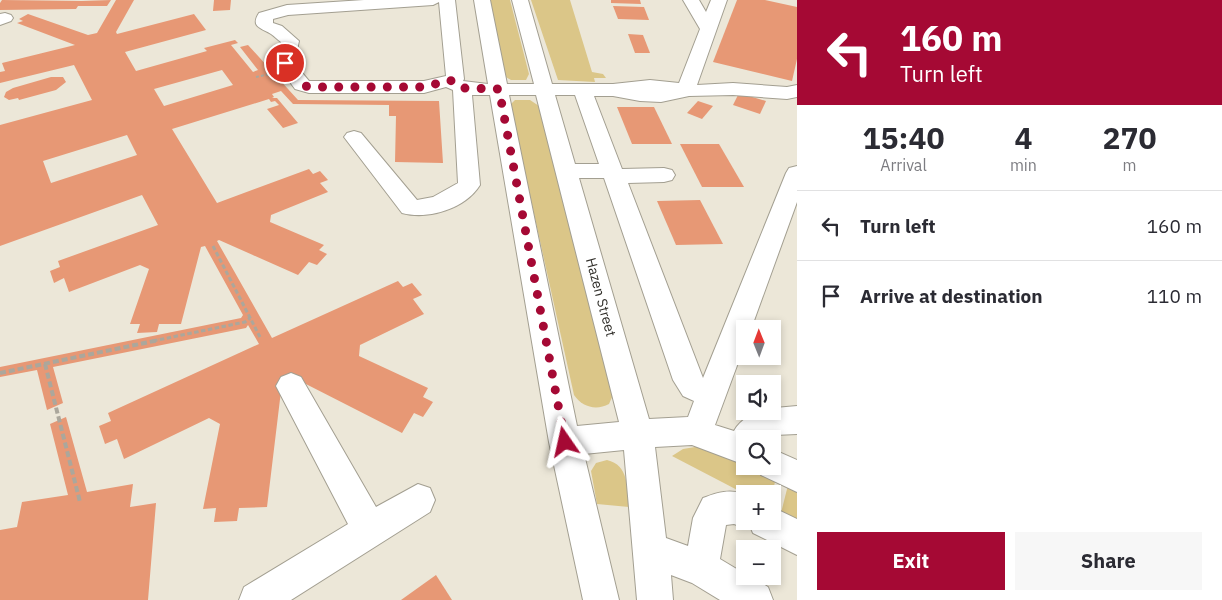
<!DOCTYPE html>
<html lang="en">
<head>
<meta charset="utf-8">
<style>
	body { margin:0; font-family:"IBM Plex Sans",sans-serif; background:#f7f7f7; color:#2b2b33; height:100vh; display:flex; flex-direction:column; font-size:19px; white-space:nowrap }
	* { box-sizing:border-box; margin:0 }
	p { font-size:16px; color:#7c7c81 }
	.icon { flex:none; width:28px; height:28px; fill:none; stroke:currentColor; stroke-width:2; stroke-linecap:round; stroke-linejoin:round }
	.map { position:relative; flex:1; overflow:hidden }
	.side { display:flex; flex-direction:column; background:#fff; width:425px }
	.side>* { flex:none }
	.guide { background:#a50934; color:#fff; overflow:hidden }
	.needle { width:32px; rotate:359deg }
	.tools { position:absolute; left:736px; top:320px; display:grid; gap:10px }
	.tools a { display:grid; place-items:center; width:45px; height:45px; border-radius:0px; background:#fff; box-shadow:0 2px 8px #0003; font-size:25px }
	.pin { position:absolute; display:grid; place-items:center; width:42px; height:42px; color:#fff; margin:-21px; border:2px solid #fff; border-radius:50%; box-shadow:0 1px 5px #0007 }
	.me { position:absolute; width:55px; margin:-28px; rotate:349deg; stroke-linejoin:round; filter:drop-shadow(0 0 4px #0008) }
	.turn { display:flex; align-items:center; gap:18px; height:105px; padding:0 20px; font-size:22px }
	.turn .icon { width:65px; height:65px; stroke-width:2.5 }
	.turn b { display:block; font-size:35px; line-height:42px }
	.eta { display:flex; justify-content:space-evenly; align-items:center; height:85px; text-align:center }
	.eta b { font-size:30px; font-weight:700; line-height:35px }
	.cta { display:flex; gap:10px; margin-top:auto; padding:10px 20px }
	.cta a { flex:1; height:58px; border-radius:0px; background:#a50934; color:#fff; font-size:20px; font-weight:700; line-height:58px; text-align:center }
	.cta a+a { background:#f7f7f7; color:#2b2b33 }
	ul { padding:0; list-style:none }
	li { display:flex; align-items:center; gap:15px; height:70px; padding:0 20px; border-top:1px solid #e1e1e2 }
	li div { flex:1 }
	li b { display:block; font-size:19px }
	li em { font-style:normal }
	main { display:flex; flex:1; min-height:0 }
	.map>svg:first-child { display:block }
	.green { fill:#dbc688 }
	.building { fill:#e79875; fill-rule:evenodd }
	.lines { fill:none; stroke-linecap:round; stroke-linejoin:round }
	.minor-casing { stroke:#a39f91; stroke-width:2 }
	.path-far2 { stroke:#aba79c; stroke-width:2; stroke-dasharray:3 2; stroke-linecap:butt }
	.path-far1 { stroke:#aba79c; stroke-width:3; stroke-dasharray:4.5 2.5; stroke-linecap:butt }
	.path { stroke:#aba79c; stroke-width:4; stroke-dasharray:6 3; stroke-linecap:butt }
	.minor { fill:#fff; fill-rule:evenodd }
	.route { stroke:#a50934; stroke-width:9; stroke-dasharray:0 16.2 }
	.labels { text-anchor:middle; stroke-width:5; stroke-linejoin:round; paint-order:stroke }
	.street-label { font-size:14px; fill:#312f2a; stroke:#fff }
</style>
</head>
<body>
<main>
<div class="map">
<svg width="797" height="600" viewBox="0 0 797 600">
	<rect width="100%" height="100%" fill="#ece7d8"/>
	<g class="green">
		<polygon points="487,0 510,0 529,74 526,80 511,80 504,76"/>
		<polygon points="531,0 570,0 592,72 603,74 606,78 594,78 595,82 558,80"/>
		<path d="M515 100H530L539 106 591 299 613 395 609 404C596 411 582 407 574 395L510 105Z"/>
		<polygon points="701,446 745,462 745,466 753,466 776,478 772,494 745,494 672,456 683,449"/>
		<path d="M607 460C629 465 627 488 629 507L597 504 591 471 596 463Z"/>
		<polygon points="788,485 797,489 797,521 781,513"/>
	</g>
	<g class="building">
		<polygon points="2,0 82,1 111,0 107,6 78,6 76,9 0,10 0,3"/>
		<path d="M116 0H134L116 32 117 34 194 14 206 30 125 52 136 71 207 51 204 48 235 40 238 43 231 45 253 72 258 70 240 47 248 45 298 100 439 101 443 163 395 162 396 116H389V105L293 104 281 91 272 94 274 97 272 98H277L298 123 283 128 267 109 279 105 275 101 271 102 269 99 172 129 217 203 309 169 313 174 320 171 328 180 320 183 328 192 271 215 270 222 324 245 319 250 327 254 317 265 309 262 298 275 219 240 217 241 272 338 398 281 403 287 412 283 422 295 413 299 424 314 360 345 359 356 428 388 423 397 433 402 423 417 414 413 402 433 300 381 281 391 267 507 239 508 237 521 214 522 216 508 203 509 220 424 209 418 124 459 117 439 105 444 99 426 111 421 108 413 259 344 248 325 246 328 53 367 63 403 47 410 37 370 0 377V367L241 318 243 315 205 246 201 247 181 324H159L157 332 137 333 140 324H130L149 269 140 265 69 292 64 278 54 283 50 271 60 267 58 261 158 225 142 195 0 246V125L92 100 74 65 0 83V72L5 71 2 63 75 45 17 23 23 21 19 19 28 14 88 35 97 33ZM222 70 233 85 164 106 154 89ZM127 135 137 155 51 183 43 161Z"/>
		<polygon points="214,0 231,0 230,10 213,11"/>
		<polygon points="611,0 640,0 641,4 611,3"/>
		<polygon points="737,0 765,0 797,7 797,59 792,81 713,62"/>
		<polygon points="613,6 644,7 649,20 618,19"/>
		<polygon points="628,34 643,35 650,53 635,53"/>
		<polygon points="51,77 63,77 66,82 56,90 19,100 18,98 9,100 4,97 6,92 13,88"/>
		<polygon points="739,93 766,101 760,114 733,105"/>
		<polygon points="698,101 713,106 702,119 687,113"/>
		<polygon points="617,107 654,107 672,144 632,144"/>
		<polygon points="680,144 719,144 744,187 702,187"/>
		<polygon points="700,200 723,244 676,245 657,201"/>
		<polygon points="66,417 87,492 133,484 130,507 156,503 148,600 0,600 0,530 17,527 22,502 68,495 50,424"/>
		<polygon points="436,575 452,600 401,600"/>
	</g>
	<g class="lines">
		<g class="minor-casing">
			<g id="minor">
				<path d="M364 0H455L464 79 463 81 488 84 474 0H490L507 84H534L512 0H528L552 84H613L650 80 679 83 700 29 683 0H699L706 12 711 0H727L697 85 733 83 787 87 797 85V97L787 99 733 95 689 96 661 102 640 101 613 96H594L622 169 664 168 672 170 675 175 672 180 664 182 628 183 703 378 786 173 789 168 797 166V202L751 329H745V344L715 425 734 431C742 417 757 411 772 411V408H775L797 406V434L775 435 767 439H745V465L692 445 655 447 666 538 688 546 693 518 703 498C718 492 730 489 745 494V521H772V507L797 519V555L753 533 750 526 745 528 734 524 726 525 720 559 745 574V576H750L768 587 773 600H720L692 583 671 575 673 600H637L624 450 584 454 619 600H583L549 442 490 95H472L480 185C465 209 428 220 402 213L344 137 347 133 354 131 361 133 417 200 433 197 458 183 453 90 446 87 424 93H309L295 89 276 63 281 42C278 40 274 36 271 34 261 28 250 27 259 13L287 5ZM439 2 446 76 424 81H309L294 63 299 41 282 26 273 23V19L288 15 433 5ZM509 95H536L619 422 577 426ZM555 95H575L599 164H575ZM579 178H604L673 380 683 396 694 401 688 417 649 419Z"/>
				<polygon points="5,13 11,15 13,18 11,21 0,25 0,14"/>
				<polygon points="291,373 301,377 376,507 418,484 430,488 435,500 430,512 291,600 239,600 244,587 348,524 276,386 281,377"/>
				<polygon points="772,449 797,460 797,492 761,475 757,466 772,466"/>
			</g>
		</g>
		<polyline class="path-far2" points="256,77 270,74"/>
		<g class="path-far1">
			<polyline points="213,246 260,337"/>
			<polyline points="153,341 245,322 250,318"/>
		</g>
		<g class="path">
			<polyline points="45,364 80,502"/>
			<polyline points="0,373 159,340"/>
		</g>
		<use href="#minor" class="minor"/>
	</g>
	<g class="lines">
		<polyline class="route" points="285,63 302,85 309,87 424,87 450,80 462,88 499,89 565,442"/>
	</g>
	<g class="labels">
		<g class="street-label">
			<text transform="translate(601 297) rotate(75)" y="5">Hazen Street</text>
		</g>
	</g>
</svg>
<div class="tools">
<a><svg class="needle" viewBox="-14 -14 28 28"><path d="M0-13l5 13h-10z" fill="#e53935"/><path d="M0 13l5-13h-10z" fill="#7c7c81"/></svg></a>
<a><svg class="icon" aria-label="sound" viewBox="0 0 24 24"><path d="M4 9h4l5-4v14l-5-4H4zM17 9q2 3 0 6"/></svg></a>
<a><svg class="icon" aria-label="search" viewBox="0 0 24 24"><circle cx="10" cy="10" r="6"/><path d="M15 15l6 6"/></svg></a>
<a>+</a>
<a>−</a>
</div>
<div class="pin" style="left:285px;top:63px;background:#d93025"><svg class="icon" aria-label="arrive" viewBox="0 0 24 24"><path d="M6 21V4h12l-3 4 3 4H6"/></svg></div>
<svg class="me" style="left:565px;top:442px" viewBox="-20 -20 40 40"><path d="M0-17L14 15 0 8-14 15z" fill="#a50934" stroke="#fff" stroke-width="4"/></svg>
</div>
<section class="side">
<div class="guide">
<div class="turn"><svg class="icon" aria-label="left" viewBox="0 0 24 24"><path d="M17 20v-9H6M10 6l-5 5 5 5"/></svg><div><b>160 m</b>Turn left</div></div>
</div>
<div class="eta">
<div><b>15:40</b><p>Arrival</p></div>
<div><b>4</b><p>min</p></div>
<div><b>270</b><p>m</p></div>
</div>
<ul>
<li><svg class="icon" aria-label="left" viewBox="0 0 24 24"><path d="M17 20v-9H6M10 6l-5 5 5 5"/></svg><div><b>Turn left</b></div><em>160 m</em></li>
<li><svg class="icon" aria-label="arrive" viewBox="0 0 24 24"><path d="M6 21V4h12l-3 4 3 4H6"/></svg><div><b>Arrive at destination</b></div><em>110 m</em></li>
</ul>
<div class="cta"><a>Exit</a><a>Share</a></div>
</section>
</main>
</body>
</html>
